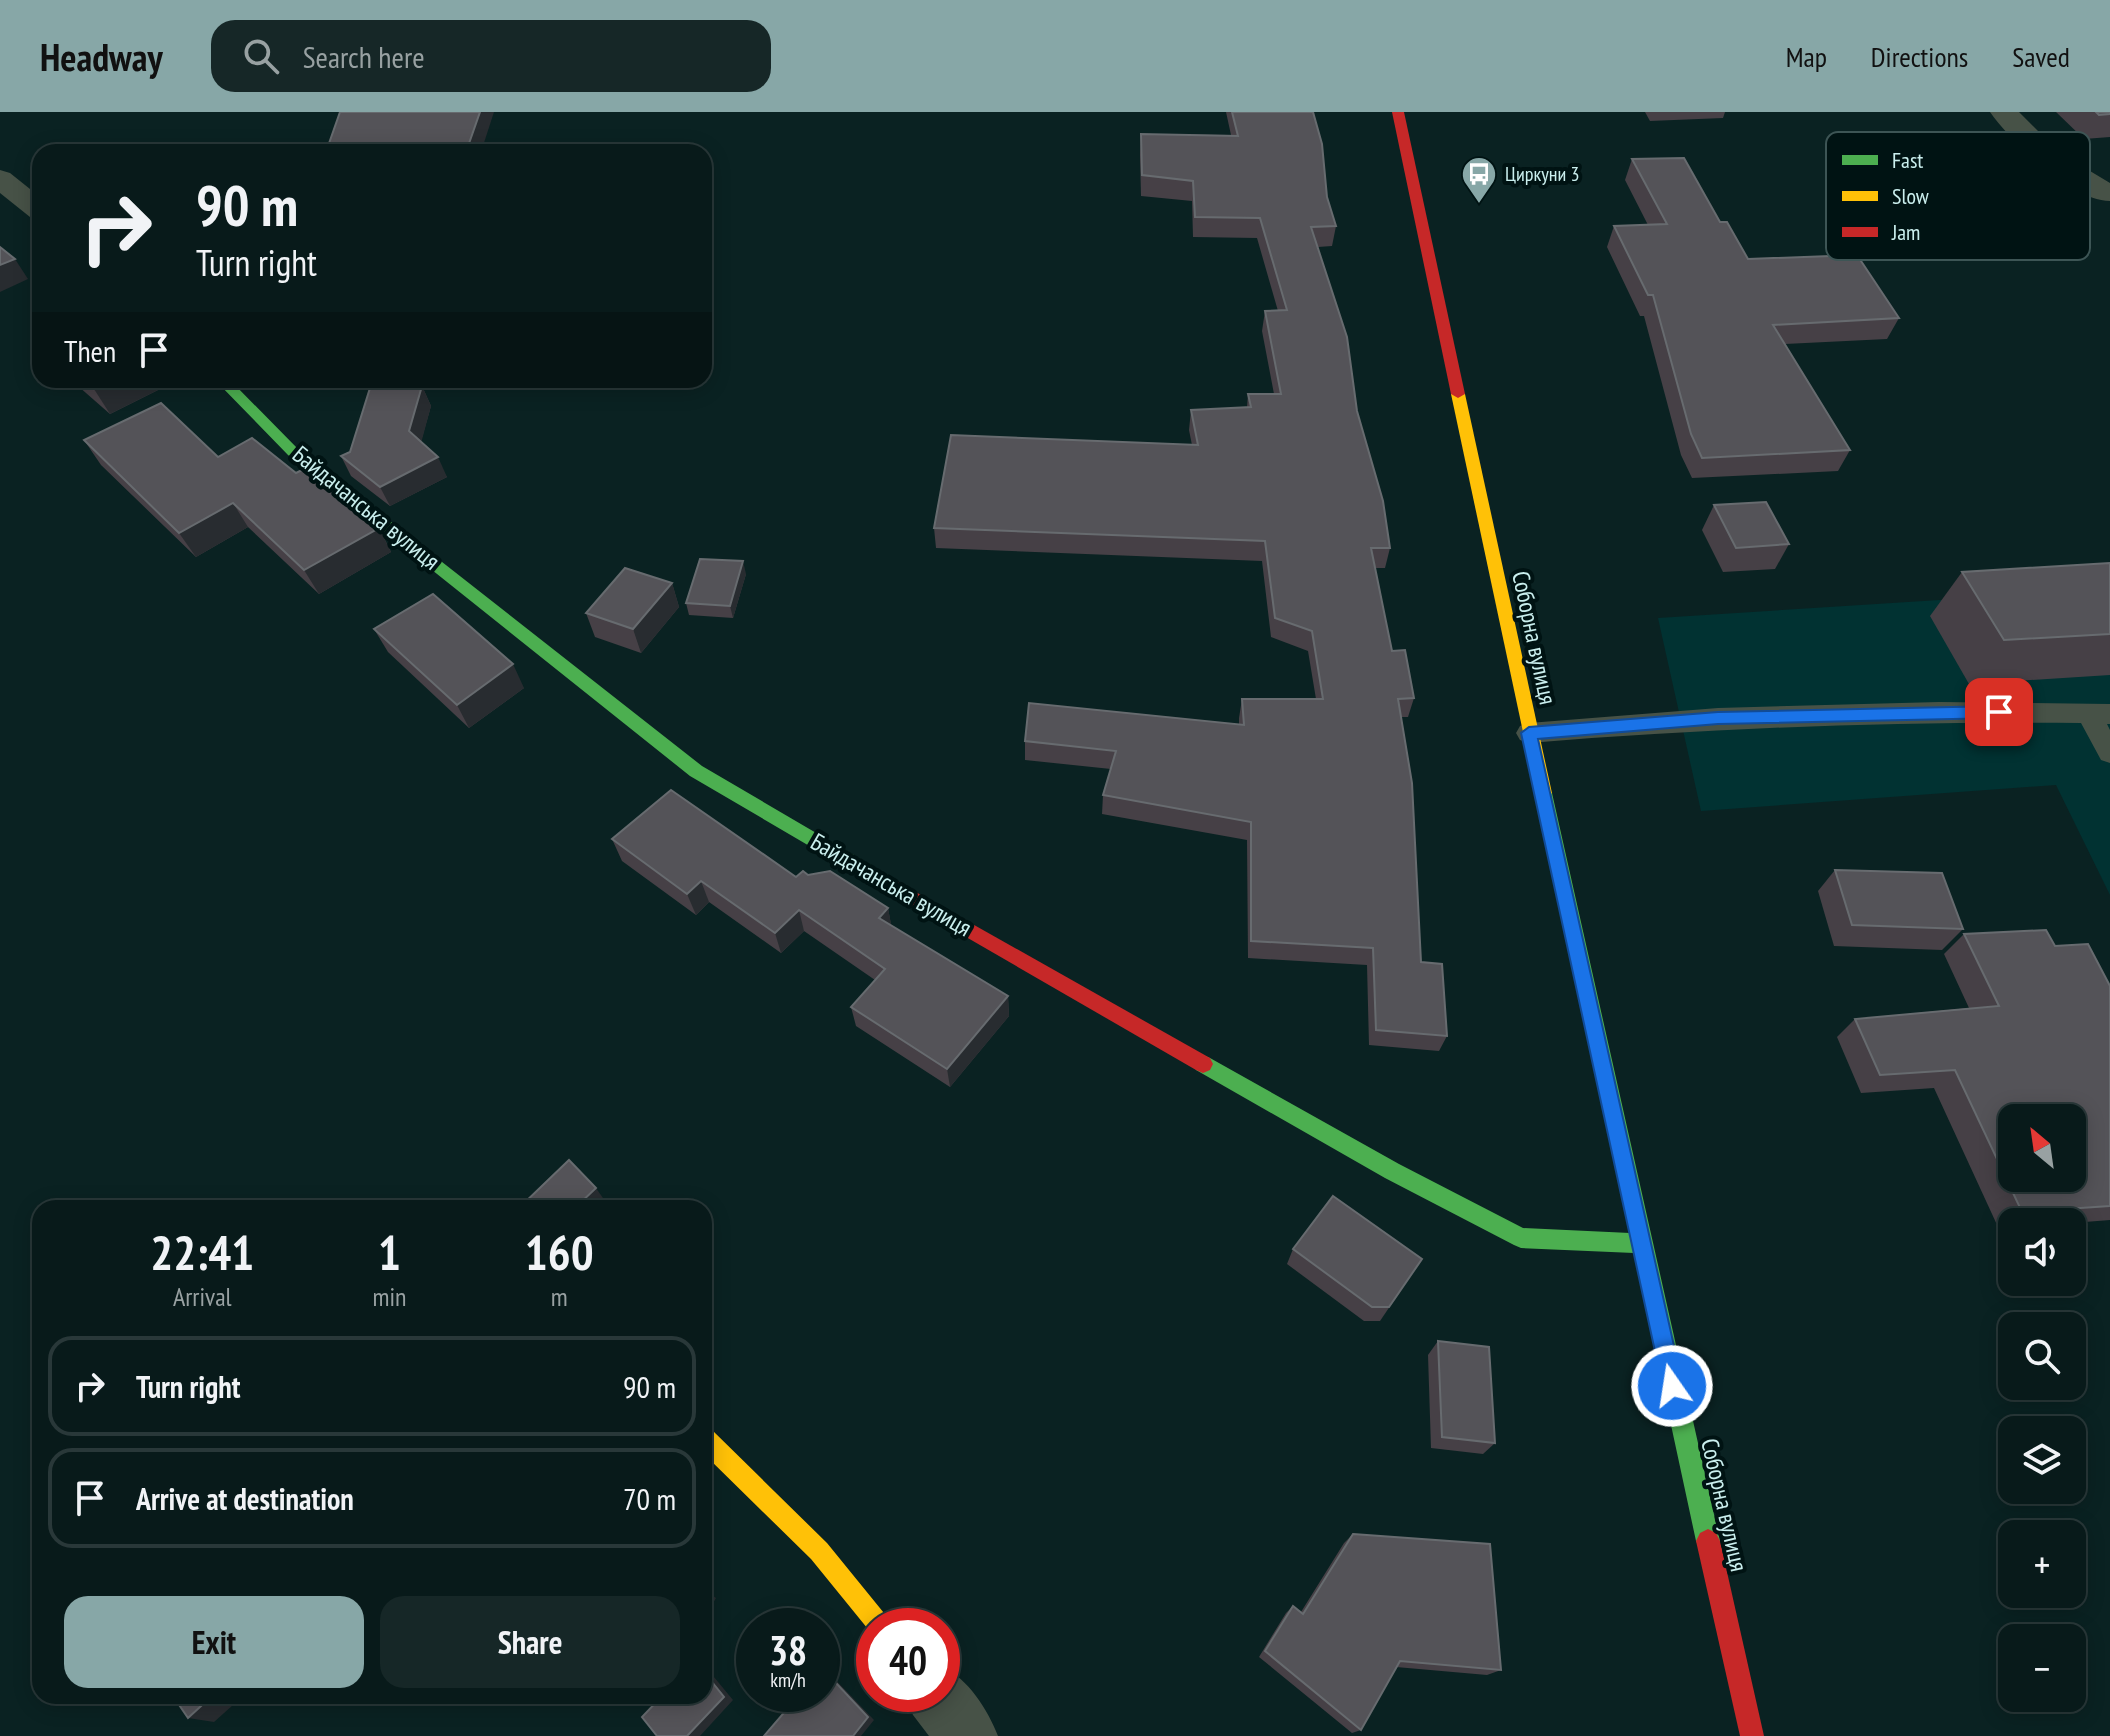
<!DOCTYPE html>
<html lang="en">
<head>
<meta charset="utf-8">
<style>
	body { margin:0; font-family:"PT Sans Narrow",sans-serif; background:#162727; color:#f1f3f6; height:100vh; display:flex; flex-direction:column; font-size:30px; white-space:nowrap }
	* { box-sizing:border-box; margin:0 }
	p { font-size:26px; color:#98a1a2 }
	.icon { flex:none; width:44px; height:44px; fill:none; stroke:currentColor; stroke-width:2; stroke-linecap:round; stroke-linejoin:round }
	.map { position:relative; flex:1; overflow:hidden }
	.side { position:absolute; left:32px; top:1088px; width:680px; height:504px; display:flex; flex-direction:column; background:#081a1a; border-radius:24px; box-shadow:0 4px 20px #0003,0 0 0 2px #293839 }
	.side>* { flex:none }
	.top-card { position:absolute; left:32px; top:32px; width:680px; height:244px; border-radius:24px; box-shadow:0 4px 20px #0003,0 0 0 2px #293839; background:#081a1a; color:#f1f3f6; overflow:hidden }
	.needle { width:52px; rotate:331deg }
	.controls { position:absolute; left:1998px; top:992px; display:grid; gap:16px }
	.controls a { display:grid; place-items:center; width:88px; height:88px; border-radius:16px; background:#081a1a; box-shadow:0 4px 20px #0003,0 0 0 2px #293839; font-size:40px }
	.speed { position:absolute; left:736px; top:1496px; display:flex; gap:16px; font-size:40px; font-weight:700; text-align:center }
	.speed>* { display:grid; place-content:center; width:104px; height:104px; border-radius:50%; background:#081a1a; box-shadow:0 4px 20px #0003,0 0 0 2px #293839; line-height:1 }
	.speed small { font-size:20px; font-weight:400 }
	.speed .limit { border:12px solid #d22; background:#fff; color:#111 }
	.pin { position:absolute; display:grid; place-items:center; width:68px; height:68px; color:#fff; margin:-34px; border-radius:16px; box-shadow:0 4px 12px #0006 }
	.me { position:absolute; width:88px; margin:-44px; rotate:347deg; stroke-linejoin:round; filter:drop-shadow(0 0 6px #0008) }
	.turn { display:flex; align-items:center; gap:28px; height:168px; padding:0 32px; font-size:36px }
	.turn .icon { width:104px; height:104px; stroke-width:2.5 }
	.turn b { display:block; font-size:56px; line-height:68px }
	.then { display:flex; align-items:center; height:76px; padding:0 32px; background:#0003; gap:16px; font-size:30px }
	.eta { display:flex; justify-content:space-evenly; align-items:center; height:136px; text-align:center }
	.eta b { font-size:48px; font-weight:700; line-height:56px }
	.button { display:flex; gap:16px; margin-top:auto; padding:16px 32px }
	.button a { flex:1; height:92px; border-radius:24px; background:#87a7a7; color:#111; font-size:32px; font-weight:700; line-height:92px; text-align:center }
	.button a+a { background:#162727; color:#f1f3f6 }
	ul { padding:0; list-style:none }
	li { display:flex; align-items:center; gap:24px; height:100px; margin:0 16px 12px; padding:0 16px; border:4px solid #293839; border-radius:24px }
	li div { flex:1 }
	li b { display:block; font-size:30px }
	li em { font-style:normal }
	header { display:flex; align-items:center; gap:48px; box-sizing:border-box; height:112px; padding:0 40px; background:#87a7a7; color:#111 }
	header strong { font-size:38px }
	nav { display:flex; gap:44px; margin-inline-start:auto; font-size:28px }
	.search { width:560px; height:72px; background:#162727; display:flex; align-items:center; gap:20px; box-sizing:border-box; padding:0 28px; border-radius:24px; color:#98a1a2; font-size:30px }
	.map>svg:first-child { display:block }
	.built { fill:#013232 }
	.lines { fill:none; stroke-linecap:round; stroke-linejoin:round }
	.lane { fill:#475247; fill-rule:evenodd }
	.street { fill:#475247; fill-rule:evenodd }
	.fast { fill:#4caf50; fill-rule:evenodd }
	.slow { fill:#ffc107; fill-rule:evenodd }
	.jam { fill:#c62828; fill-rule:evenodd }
	.wall { fill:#464046 }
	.shaded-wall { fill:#282c30 }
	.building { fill:#545358; stroke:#676b6f; stroke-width:2; fill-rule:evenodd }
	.route { fill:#1a73e8; stroke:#114b97; stroke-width:2 }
	.labels { text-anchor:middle; stroke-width:8; stroke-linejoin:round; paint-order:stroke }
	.far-poi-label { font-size:20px; fill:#caefee; stroke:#001313; text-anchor:start }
	.street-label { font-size:24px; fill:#caefee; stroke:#001313 }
	.key { fill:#001313; stroke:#3d5555; stroke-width:2 }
	.key-label { font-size:22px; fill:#caefee }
</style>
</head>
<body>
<header>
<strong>Headway</strong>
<div class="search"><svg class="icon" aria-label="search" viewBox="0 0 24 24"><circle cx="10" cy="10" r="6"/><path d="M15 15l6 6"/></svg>Search here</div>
<nav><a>Map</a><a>Directions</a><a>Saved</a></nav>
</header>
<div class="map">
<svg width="2110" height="1624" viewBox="0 0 2110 1624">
	<rect width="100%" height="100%" fill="#0a2222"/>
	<polygon class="built" points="2110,477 2110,783 2056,673 1701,699 1658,506"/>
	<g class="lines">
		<path class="lane" d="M1939 590 2110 592V612H2107L2110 618V651L2101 648 2081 611C1896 609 1713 616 1529 631L1520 628 1516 621 1520 614 1529 611 1718 596Z"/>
		<g class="street">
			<path d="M1990 0H2019L2060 41 2110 71V89C2072 89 2012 31 1990 0Z"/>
			<polygon points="0,58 10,61 40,85 40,108 30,105 0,81"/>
			<path d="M942 1555C968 1566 988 1598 998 1624H929L913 1603 904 1582H942Z"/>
		</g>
		<g class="fast">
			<polygon points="215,268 230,268 298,337 702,654 888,763 891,768 888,773 876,773 690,664 288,343"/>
			<polygon points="1544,674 1552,681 1720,1429 1716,1437 1708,1441 1700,1437 1696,1429 1634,1141 1521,1136 1514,1133 1385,1066 1196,958 1193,952 1196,946 1203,943 1210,946 1399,1052 1523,1116 1630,1121 1536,681"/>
		</g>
		<g class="slow">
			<polygon points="1458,278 1465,282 1552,681 1544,688 1536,681 1451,282"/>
			<polygon points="704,1315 712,1318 827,1431 888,1506 892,1514 874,1514 874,1523 872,1522 811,1447 704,1342"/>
		</g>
		<g class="jam">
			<polygon points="1392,0 1404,0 1465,282 1458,286 1451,282"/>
			<polygon points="882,761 1210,946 1213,952 1210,958 1203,961 1196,958 876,773 873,768 876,763"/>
			<polygon points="1708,1417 1716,1421 1720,1429 1764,1624 1740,1624 1696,1429 1700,1421"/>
		</g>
	</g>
	<g class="wall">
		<polygon points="1226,0 1313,0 1327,85 1336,114 1332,134 1318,135 1390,436 1385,456 1375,456 1392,539 1414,586 1408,605 1401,605 1421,850 1447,924 1439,939 1369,933 1367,853 1248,846 1247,728 1102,702 1103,683 1111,657 1025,648 1025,629 1239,612 1239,606 1242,587 1316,587 1308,539 1271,525 1262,449 936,436 934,416 1192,333 1189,318 1191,298 1247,295 1248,282 1274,282 1262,219 1265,199 1278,199 1257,126 1193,125 1192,89 1141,84 1140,43 1141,22 1231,23"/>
		<polygon points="1645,0 1725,0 1723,6 1650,9"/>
		<polygon points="2056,0 2110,0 2110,25 2084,27"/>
		<polygon points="1632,47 1720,110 1748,147 1899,206 1887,227 1785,232 1850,338 1838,359 1692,366 1681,343 1644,204 1640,204 1607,135 1614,114 1648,113 1625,68"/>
		<polygon points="74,268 165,268 168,273 110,302 78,274"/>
		<polygon points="422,274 431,294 421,329 447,365 390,394 351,364 341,344 350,340"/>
		<polygon points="84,328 218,345 296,361 379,416 391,440 319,482 248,415 196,445 101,353"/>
		<polygon points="1714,393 1789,432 1775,457 1723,460 1702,418"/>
		<polygon points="2110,451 2110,563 1969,572 1930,504 1962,460"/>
		<polygon points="746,462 733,506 689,503 686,491"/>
		<polygon points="672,471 679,495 641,541 595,525 586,501"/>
		<polygon points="374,517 524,576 469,616 388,540"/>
		<polygon points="612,727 796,765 808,763 888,796 891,813 1008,884 1009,904 950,975 856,914 851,895 875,868 804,819 781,841 709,790 696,803 622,749"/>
		<polygon points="1835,758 1963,817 1942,838 1834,834 1818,779"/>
		<polygon points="1964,822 2055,834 2110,874 2110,1108 2072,1111 2012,1110 2012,1114 1998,1115 1934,976 1861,981 1837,925 1855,907 1969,896 1944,842"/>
		<polygon points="1293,1137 1422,1147 1380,1209 1364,1209 1287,1152"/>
		<polygon points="1438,1229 1495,1331 1483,1342 1431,1336 1428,1243"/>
		<polygon points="1353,1422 1501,1558 1487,1563 1396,1555 1361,1618 1352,1621 1259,1545 1286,1501 1293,1494 1301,1500 1344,1431"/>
	</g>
	<g class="shaded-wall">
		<polygon points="480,0 494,0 481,40 466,40"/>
		<polygon points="15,147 28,167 0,180 0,153"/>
		<polygon points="112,268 165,268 168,273 110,302 94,277"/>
		<polygon points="422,274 431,294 419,339 409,319"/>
		<polygon points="438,345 447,365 390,394 380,375"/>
		<polygon points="233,391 248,415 196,445 179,421"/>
		<polygon points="379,416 391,440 319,482 304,458"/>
		<polygon points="743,449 746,462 733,506 730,494"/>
		<polygon points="672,471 679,495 641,541 633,517"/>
		<polygon points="513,552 524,576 469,616 457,593"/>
		<polygon points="701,769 709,790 696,803 687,782"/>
		<polygon points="888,796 892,817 879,806"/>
		<polygon points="799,798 804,819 781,841 775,821"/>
		<polygon points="1008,884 1009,904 950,975 947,957"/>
		<polygon points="596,1076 605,1089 598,1096 575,1096"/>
		<polygon points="707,1480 716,1486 704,1506 704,1485"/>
		<polygon points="704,1553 733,1588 700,1624 687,1624 704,1560"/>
		<polygon points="822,1556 829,1561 874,1608 861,1624 853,1624"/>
		<polygon points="212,1584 243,1584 214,1610 188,1606"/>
	</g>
	<g class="building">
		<polygon points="340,0 480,0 466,40 326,40"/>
		<polygon points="1232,0 1313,0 1322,32 1327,85 1336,114 1311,115 1347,225 1357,299 1383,389 1390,436 1371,436 1392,539 1405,538 1414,586 1398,587 1412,671 1421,850 1442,852 1447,924 1376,918 1373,836 1251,829 1251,710 1103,683 1116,639 1025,629 1029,591 1244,613 1242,587 1323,587 1312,519 1275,506 1265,429 934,416 951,323 1198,333 1191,298 1251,295 1248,282 1281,282 1265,199 1287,198 1260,106 1195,105 1193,69 1142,63 1141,22 1238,24"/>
		<polygon points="2096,0 2110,0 2110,2 2099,3"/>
		<polygon points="1684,46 1720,110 1727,110 1748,147 1857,143 1899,206 1773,213 1850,338 1702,346 1691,322 1653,183 1648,183 1614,114 1667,112 1632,47"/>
		<polygon points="0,135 15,147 0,153"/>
		<polygon points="83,268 112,268 94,277"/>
		<polygon points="422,274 409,319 438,345 380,375 341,344 350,340 370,276"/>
		<polygon points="161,291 218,345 252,326 296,361 304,357 379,416 304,458 233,391 179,421 84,328"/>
		<polygon points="1766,390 1789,432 1736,436 1714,393"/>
		<polygon points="700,447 743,449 730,494 686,491"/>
		<polygon points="2110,451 2110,522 2004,528 1962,460"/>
		<polygon points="625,456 672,471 633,517 586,501"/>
		<polygon points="433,482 513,552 457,593 374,517"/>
		<polygon points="671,678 796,765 803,759 808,763 830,759 888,796 879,806 1008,884 947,957 851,895 885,857 799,798 775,821 701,769 687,782 612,727"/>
		<polygon points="1835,758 1942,761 1963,817 1852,813"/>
		<path d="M2046 818 2055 834 2088 832 2110 874V1094L2022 1100 1955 958 1880 963 1855 907 1999 894 1964 822ZM2012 1006H2072V1066H2012Z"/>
		<polygon points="569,1048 596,1076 575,1096 519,1096"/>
		<polygon points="1333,1084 1422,1147 1389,1195 1372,1195 1293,1137"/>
		<polygon points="1438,1229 1489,1235 1495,1331 1442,1325"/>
		<polygon points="1353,1422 1490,1432 1501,1558 1400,1549 1361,1618 1265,1539 1293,1494 1303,1502"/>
		<polygon points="822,1556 868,1605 853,1624 764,1624 800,1582 822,1582"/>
		<polygon points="704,1560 724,1585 687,1624 657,1624 642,1605 662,1584 704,1584"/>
		<polygon points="173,1584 212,1584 188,1606"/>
	</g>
	<polygon class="route" points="1999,594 2007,600 1999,606 1718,612 1538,627 1683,1274 1679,1281 1672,1285 1664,1281 1521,621 1529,615 1718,600"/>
	<defs>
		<g id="bus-pin" transform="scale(1.8)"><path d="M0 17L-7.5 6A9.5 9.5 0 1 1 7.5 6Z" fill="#87a7a7" stroke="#001313"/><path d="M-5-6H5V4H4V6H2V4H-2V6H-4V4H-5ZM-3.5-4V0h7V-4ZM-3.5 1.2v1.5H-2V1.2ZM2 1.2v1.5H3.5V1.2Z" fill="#fff"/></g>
	</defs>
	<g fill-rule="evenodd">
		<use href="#bus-pin" x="1479" y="62"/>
	</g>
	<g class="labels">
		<g class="far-poi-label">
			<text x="1505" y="69">Циркуни 3</text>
		</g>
		<g class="street-label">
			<text transform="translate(366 396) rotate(39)" y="8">Байдачанська вулиця</text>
			<text transform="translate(1534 526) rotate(78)" y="8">Соборна вулиця</text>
			<text transform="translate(891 773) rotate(30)" y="8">Байдачанська вулиця</text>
			<text transform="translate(1724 1393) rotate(77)" y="8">Соборна вулиця</text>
		</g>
	</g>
	<rect x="1826" y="20" width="264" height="128" rx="12" class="key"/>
	<rect x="1842" y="43" width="36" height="10" fill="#4caf50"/>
	<rect x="1842" y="79" width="36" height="10" fill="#ffc107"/>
	<rect x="1842" y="115" width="36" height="10" fill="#c62828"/>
	<g class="key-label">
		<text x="1892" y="56">Fast</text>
		<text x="1892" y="92">Slow</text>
		<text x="1892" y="128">Jam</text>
	</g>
</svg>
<div class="controls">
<a><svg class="needle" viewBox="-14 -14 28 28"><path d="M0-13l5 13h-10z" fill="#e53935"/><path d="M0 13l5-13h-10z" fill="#98a1a2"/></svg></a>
<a><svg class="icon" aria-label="sound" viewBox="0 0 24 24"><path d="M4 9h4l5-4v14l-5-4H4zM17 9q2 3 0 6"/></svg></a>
<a><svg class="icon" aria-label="search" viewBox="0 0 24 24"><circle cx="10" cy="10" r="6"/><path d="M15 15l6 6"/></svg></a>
<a><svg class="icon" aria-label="layers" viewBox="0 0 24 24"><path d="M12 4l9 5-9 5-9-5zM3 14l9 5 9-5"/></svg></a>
<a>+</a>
<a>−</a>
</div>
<div class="speed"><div>38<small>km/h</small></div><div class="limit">40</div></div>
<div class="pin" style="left:1999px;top:600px;background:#d93025"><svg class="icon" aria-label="arrive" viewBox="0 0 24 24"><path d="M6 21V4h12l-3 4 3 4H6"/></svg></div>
<svg class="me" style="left:1672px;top:1274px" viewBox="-20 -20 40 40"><circle r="17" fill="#1a73e8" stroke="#fff" stroke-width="3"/><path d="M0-11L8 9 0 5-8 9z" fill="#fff"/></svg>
<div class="top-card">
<div class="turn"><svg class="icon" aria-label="right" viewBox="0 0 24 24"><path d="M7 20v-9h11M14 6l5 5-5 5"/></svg><div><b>90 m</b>Turn right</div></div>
<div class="then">Then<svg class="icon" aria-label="arrive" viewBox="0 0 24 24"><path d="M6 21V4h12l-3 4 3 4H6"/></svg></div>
</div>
<section class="side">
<div class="eta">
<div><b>22:41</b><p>Arrival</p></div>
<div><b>1</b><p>min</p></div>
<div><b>160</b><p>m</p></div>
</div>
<ul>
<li><svg class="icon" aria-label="right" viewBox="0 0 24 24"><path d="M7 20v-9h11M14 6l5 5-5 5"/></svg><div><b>Turn right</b></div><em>90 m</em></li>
<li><svg class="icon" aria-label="arrive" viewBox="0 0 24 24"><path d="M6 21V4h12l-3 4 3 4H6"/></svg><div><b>Arrive at destination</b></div><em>70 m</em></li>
</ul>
<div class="button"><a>Exit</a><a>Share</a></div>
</section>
</div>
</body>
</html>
